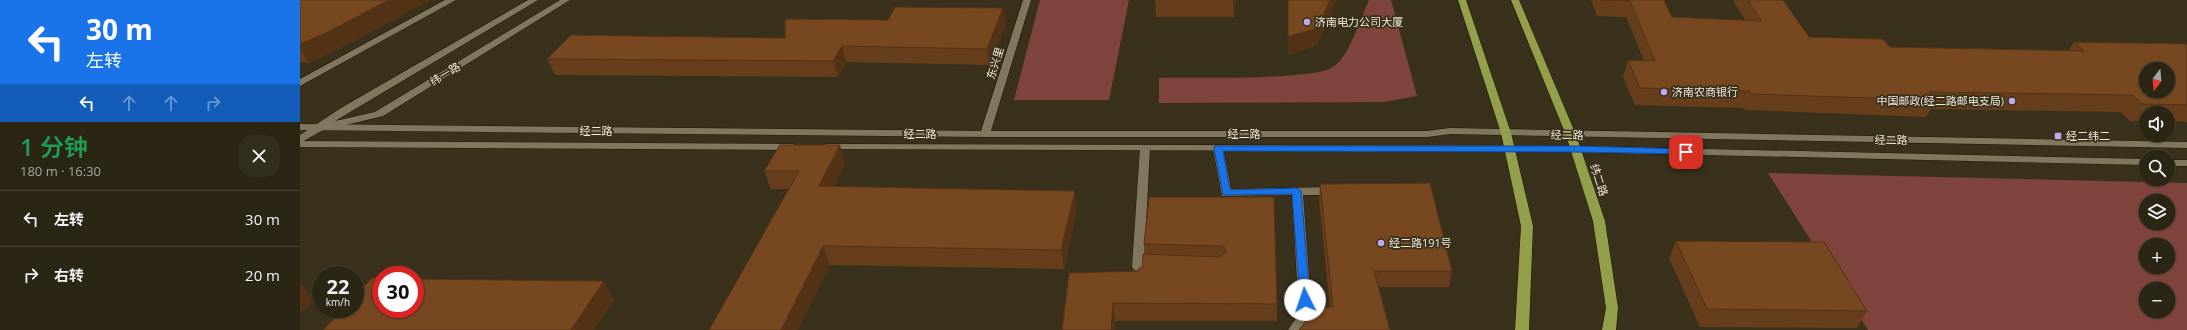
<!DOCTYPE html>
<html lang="zh">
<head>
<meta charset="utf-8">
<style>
	body { margin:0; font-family:"Open Sans","Noto Sans SC",sans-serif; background:#332d1d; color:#f1f3f6; height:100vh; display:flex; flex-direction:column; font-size:15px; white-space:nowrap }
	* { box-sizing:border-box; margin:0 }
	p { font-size:13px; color:#a6a5a0 }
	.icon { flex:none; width:22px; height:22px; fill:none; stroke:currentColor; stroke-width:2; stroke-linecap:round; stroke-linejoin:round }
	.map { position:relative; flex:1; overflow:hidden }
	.drawer { display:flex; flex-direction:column; background:#2b2514; width:300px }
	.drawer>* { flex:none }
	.guide { background:#1a73e8; color:#fff; overflow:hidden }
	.needle { width:26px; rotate:196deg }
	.controls { position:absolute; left:1839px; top:62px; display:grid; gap:8px }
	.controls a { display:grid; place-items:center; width:36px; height:36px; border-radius:50%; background:#2b2514; box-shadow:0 1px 3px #0004,0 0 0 1px #474234; font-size:20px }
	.speed { position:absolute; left:12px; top:266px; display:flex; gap:8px; font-size:20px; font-weight:700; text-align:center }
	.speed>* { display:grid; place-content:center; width:52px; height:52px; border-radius:50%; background:#2b2514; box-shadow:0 1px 3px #0004,0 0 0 1px #474234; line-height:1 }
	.speed small { font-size:10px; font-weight:400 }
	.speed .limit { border:6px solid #d22; background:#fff; color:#111 }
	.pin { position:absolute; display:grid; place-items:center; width:34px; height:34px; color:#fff; margin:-17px; border-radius:8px; box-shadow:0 2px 6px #0006 }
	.me { position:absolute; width:44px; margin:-22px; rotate:356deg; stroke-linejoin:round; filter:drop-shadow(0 0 3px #0008) }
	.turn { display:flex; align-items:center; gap:14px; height:84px; padding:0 20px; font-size:18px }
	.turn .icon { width:52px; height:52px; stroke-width:2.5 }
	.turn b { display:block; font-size:28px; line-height:34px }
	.lanes { display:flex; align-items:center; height:38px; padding:0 20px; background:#0003; justify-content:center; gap:20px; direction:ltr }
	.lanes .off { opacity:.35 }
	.round { display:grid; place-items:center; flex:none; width:42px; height:42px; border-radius:16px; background:#332d1d }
	.head { display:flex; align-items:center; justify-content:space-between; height:68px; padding:0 20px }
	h1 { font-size:24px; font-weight:600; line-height:30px; color:#1e9e55 }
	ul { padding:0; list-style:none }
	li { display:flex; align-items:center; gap:12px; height:56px; padding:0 20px; border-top:1px solid #474234 }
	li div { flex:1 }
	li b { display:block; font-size:15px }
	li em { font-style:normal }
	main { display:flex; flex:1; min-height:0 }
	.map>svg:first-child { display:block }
	.green { fill:#7f443c; fill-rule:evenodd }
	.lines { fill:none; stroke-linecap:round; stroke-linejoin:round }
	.minor-casing { stroke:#201804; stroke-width:1 }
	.tertiary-casing { stroke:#201804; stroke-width:1 }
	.secondary-casing { stroke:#201804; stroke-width:1 }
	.trunk-casing { stroke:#201804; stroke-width:1 }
	.minor { fill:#81775f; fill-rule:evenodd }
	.tertiary { fill:#81775f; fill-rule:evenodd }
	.secondary { fill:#81775f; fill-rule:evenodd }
	.trunk { fill:#949f4c; fill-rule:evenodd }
	.wall { fill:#663e1c }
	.shaded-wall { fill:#533216 }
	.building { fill:#774820; stroke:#533216; fill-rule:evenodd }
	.route { fill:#1a73e8; stroke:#114b97 }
	.poi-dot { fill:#c0a8f3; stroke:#39311b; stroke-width:1.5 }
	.labels { text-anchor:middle; stroke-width:3.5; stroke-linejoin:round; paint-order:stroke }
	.poi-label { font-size:11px; fill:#f0eadd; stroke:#39311b; text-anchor:start }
	.street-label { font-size:11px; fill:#f0eadd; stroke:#39311b }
</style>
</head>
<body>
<main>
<section class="drawer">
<div class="guide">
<div class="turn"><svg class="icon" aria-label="left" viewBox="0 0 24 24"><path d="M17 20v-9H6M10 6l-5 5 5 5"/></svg><div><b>30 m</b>左转</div></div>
<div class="lanes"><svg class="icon" aria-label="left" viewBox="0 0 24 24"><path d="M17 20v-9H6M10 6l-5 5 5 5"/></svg><svg class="icon off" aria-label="ahead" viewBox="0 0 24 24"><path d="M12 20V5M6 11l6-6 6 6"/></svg><svg class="icon off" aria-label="ahead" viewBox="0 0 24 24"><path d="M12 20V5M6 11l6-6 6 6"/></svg><svg class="icon off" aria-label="right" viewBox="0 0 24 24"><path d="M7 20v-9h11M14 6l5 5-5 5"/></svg></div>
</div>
<div class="head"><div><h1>1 分钟</h1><p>180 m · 16:30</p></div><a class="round"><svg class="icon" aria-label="close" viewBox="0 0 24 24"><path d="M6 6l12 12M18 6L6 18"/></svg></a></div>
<ul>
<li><svg class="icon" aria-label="left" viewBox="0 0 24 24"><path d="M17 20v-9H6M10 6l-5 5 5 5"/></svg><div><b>左转</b></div><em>30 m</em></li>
<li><svg class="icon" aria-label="right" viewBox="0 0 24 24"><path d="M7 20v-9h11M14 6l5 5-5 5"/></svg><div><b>右转</b></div><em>20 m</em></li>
</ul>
</section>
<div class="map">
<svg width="1887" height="330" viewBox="0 0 1887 330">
	<rect width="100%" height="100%" fill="#39311b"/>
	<g class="green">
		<polygon points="740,0 829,0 809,100 714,100"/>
		<path d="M1069 0H1091L1117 96 1084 102 859 103V78C891 77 1012 81 1033 67 1049 57 1061 17 1069 0Z"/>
		<path d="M1468 173 1887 183V330H1568ZM1846 201H1868V223H1846ZM1846 245H1868V267H1846ZM1846 289H1868V311H1846Z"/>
	</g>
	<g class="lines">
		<g class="minor-casing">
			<g id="minor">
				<polygon points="145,0 156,0 0,86 0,79"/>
				<polygon points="723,0 731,0 690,134 685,137 681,136 680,134"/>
				<path d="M845 145 850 148 844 263 860 265 862 268 860 271C852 273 842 272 834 270L832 267 840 148Z"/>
				<polygon points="918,145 923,148 931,189 1034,187 1040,191 1034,195 1003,195 1012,315 1002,330 988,330 999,314 992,195 922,196 913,148"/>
			</g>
		</g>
		<g class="tertiary-casing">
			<g id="tertiary">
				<polygon points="0,124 685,131 1127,131 1150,128 1887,142 1887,148 1150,134 1127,137 685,137 0,130"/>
				<polygon points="0,141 493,144 498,147 493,150 0,147"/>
				<polygon points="527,144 1276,146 1846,159 1846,165 1276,152 523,149 522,147 523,145"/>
				<rect x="1868" y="160" width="19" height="6"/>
			</g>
		</g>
		<g class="secondary-casing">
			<polygon id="secondary" points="228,0 238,0 35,121 75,112 260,0 270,0 83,116 21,131 0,143 0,135 41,108"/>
		</g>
		<g class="trunk-casing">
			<g id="trunk">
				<polygon points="1158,0 1166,0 1211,133 1233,226 1229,330 1215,330 1221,226 1201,133"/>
				<polygon points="1211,0 1219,0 1276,135 1305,221 1318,308 1316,330 1302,330 1306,308 1293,221 1266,135"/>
			</g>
		</g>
		<use href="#minor" class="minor"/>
		<use href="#tertiary" class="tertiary"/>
		<use href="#secondary" class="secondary"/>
		<use href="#trunk" class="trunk"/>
	</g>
	<g class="wall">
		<polygon points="0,0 39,49 9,63 0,62"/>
		<polygon points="855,0 936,0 934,17 856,17"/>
		<polygon points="988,0 1036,0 1017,45 988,55"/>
		<polygon points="1291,0 1364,0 1372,17 1445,20 1434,2 1434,0 1483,0 1509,37 1590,47 1769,50 1774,42 1887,44 1887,122 1868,121 1868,113 1846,113 1846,121 1830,121 1821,112 1631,109 1626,117 1445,110 1443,108 1335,105 1323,77 1328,60 1344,61 1326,17 1297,16"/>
		<polygon points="706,24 690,65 546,62 538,77 255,75 247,59 485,38"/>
		<polygon points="545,163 534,187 777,209 764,269 530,265 498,330 409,330 489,189 471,189 464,171"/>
		<polygon points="1020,184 1152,271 1149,287 1078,287 1090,330 1030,307 1019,199"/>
		<polygon points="974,197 977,304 977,321 815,321 815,330 762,330 838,271 842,268 845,254 844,244"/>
		<polygon points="1376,241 1567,311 1557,328 1400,327 1369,258"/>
	</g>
	<g class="shaded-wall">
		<polygon points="89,0 131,0 39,49 9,63 0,49 0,44"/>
		<polygon points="933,0 936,0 934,17"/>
		<polygon points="1030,0 1036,0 1017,45 988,55 988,37"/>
		<polygon points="703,8 706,24 690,65 687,49"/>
		<polygon points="542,46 546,62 538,77 533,61"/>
		<polygon points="540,145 545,163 525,205 519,186"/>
		<polygon points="775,191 777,209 764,269 761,250"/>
		<polygon points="523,246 530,265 498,330 481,330"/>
		<polygon points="304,281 314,300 294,330 271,330"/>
		<polygon points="0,282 15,301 0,313"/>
		<polygon points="813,303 815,321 815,330 811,330"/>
	</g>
	<g class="building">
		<polygon points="0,0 89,0 28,32 0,44"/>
		<polygon points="988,0 1030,0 1018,28 988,37"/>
		<path d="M1301 0H1364L1372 17 1461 21 1448 0H1483L1509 37 1583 39 1590 47 1784 51 1774 42 1887 44V105L1842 104 1832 95 1629 92 1635 100 1451 94 1450 91 1340 88 1328 60 1355 61 1330 1ZM1846 69H1868V91H1846Z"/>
		<polygon points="595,7 703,8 687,49 542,46 533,61 247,59 271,35 485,38 485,19 588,20"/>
		<polygon points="480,145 540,145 519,186 775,191 761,250 523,246 481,330 409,330 499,171 464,171"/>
		<polygon points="1130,183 1152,271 1074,271 1090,330 999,330 1016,308 1033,307 1020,184"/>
		<polygon points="849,197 974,197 977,304 813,303 811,330 762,330 769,273 838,271 839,268 842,268 843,254 919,257 926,252 924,247 919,246 844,244"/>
		<polygon points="1376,241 1524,242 1567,311 1407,309"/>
		<polygon points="72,278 81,278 81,309 115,309 115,279 304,281 271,330 23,330 43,309 55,309 55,296"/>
	</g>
	<polygon class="route" points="915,146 1276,146 1386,149 1391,152 1386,154 1276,152 923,151 930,190 997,188 1001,191 1010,300 1005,304 1000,300 992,194 923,195 914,148"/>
	<g class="poi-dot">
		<circle cx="1007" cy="22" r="4"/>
		<circle cx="1364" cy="92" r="4"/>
		<circle cx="1712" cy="101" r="4"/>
		<rect x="1754" y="132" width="8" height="8" rx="2"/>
		<circle cx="1081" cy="243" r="4"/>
	</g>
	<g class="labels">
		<g class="poi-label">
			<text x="1015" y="26">济南电力公司大厦</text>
			<text x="1372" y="96">济南农商银行</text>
			<text x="1704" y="105" text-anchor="end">中国邮政(经二路邮电支局)</text>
			<text x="1766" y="140">经二纬二</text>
			<text x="1089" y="247">经二路191号</text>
		</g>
		<g class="street-label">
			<text transform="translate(695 63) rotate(-73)" y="4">东兴里</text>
			<text transform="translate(145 74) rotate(-31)" y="4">纬一路</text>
			<text x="296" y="135">经二路</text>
			<text x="620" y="138">经二路</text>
			<text x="944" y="138">经二路</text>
			<text transform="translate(1267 135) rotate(1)" y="4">经二路</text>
			<text transform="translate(1591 140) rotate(1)" y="4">经二路</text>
			<text transform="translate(1299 180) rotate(72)" y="4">纬二路</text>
		</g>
	</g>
</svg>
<div class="controls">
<a><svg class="needle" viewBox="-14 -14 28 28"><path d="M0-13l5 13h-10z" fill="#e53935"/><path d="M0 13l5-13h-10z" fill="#a6a5a0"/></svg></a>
<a><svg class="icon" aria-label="sound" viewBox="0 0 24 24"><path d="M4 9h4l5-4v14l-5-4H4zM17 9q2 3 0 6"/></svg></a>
<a><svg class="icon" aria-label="search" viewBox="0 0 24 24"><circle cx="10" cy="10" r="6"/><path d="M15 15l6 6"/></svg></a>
<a><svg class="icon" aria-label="layers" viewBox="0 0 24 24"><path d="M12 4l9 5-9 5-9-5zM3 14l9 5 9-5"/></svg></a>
<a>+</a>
<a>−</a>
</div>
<div class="speed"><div>22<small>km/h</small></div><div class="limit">30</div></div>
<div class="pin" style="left:1386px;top:152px;background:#d93025"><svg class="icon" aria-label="arrive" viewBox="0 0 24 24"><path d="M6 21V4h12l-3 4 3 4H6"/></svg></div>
<svg class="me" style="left:1005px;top:300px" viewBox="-20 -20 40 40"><circle r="19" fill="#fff"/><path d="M0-13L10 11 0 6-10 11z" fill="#1a73e8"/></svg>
</div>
</main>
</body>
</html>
